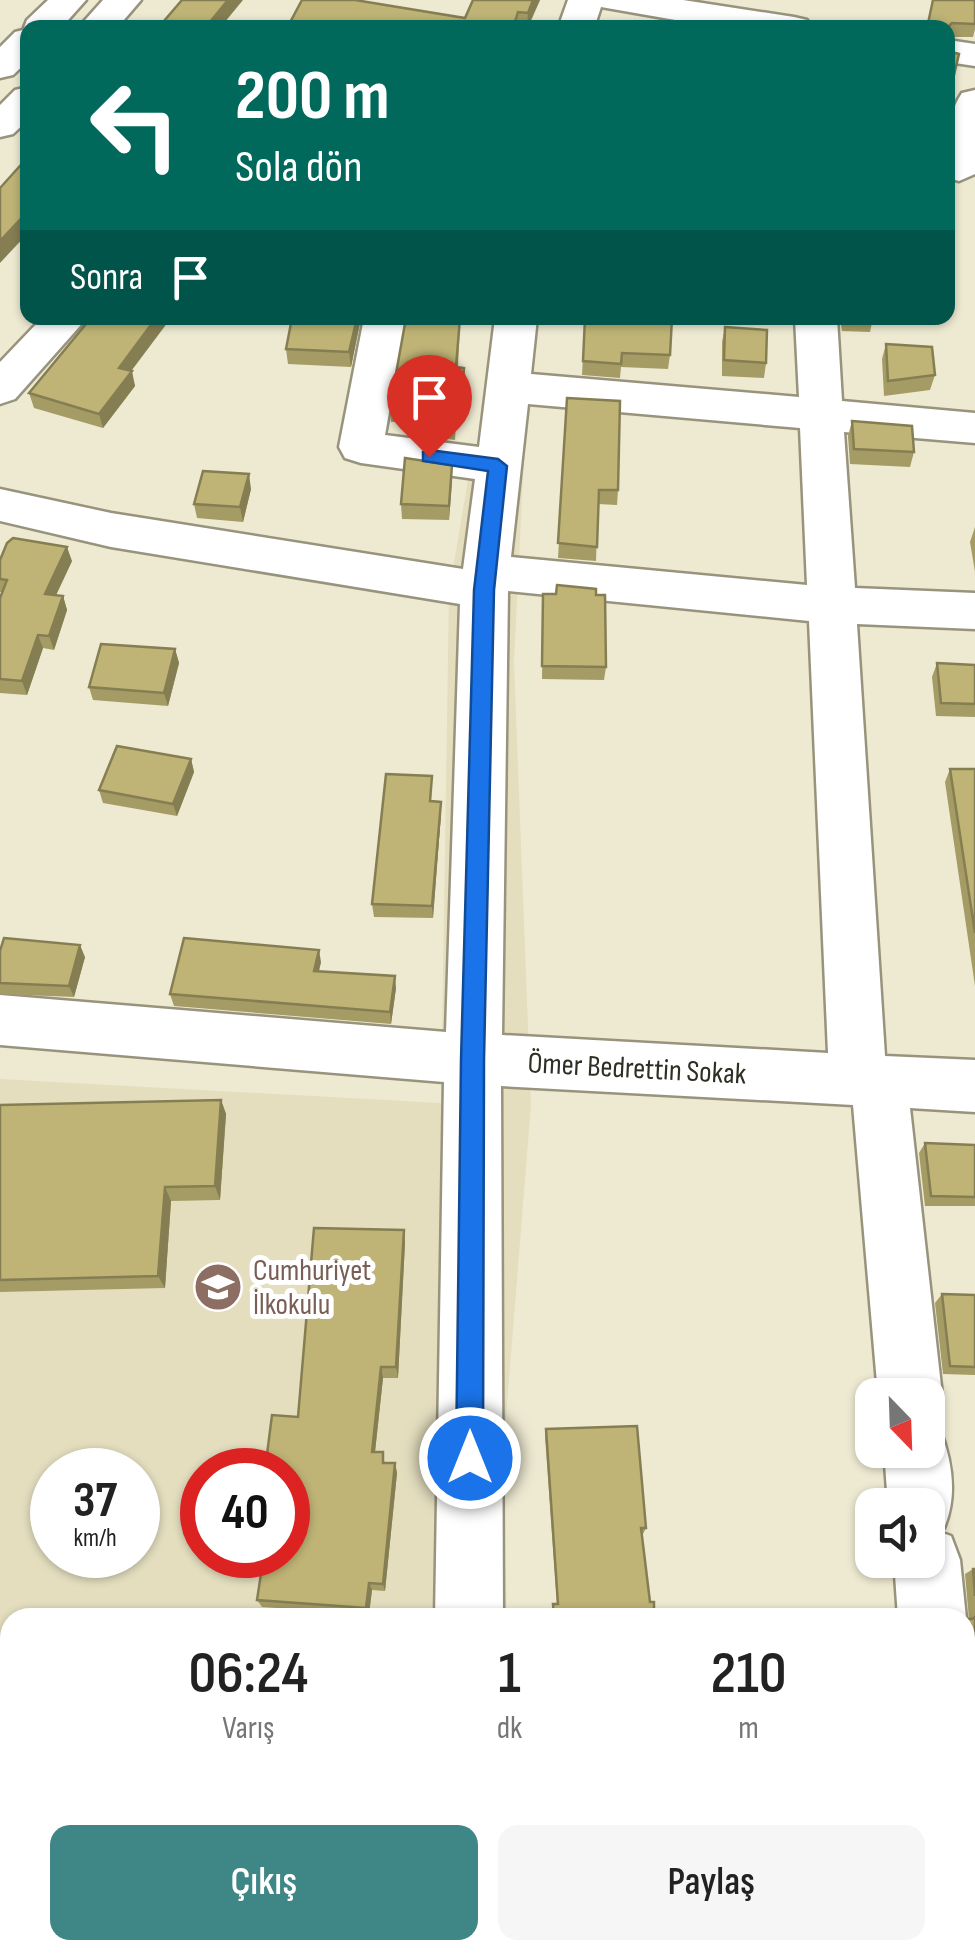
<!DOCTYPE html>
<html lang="tr">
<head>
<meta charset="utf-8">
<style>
	body { margin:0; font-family:"Sofia Sans Condensed",sans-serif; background:#f6f6f6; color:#222; height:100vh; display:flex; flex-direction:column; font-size:38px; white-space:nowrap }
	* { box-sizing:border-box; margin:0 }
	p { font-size:32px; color:#767676 }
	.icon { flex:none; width:55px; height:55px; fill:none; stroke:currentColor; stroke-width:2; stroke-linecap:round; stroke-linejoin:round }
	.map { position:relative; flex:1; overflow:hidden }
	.side { position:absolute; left:0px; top:1608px; width:975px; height:352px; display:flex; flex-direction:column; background:#fff; border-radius:30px 30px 0 0; box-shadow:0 2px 8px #0004 }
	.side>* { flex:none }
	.top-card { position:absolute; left:20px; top:20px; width:935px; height:305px; border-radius:20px; box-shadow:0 2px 8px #0004; background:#00695c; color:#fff; overflow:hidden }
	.needle { width:65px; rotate:157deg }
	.tools { position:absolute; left:855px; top:1378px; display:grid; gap:20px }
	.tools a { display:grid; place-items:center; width:90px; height:90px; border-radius:20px; background:#fff; box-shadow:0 2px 8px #0004; font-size:50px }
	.speed { position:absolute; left:30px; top:1448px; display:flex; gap:20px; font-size:50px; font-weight:700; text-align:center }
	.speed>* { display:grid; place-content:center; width:130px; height:130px; border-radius:50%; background:#fff; box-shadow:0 2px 8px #0004; line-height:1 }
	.speed small { font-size:25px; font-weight:400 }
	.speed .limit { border:15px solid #d22; background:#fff; color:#111 }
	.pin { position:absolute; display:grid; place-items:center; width:85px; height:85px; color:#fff; margin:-102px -42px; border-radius:50% 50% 50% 0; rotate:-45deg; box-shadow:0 0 10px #0007 }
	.pin .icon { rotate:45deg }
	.me { position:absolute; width:110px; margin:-55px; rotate:0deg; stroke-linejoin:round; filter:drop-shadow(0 0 8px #0008) }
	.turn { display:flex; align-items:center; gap:35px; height:210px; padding:0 50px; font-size:45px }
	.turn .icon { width:130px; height:130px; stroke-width:2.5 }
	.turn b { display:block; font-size:70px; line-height:85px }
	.then { display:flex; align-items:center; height:95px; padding:0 50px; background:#0003; gap:20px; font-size:38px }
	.eta { display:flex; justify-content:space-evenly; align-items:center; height:170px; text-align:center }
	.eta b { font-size:60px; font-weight:600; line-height:70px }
	.primary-button { display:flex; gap:20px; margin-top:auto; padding:20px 50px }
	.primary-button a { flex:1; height:115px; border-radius:20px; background:#3f8786; color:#fff; font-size:40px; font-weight:600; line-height:115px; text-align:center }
	.primary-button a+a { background:#f6f6f6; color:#222 }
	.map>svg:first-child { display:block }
	.built { fill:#e4debf; fill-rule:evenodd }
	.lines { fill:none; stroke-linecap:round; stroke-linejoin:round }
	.minor-casing { stroke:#97937d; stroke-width:5 }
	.highway-casing { stroke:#97937d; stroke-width:5 }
	.minor { fill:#fff; fill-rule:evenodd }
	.highway { fill:#fff; fill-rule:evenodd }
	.wall { fill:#a49b65 }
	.shaded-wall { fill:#867e53 }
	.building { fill:#bfb476; stroke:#867e53; stroke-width:2.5 }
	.route { fill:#1a73e8; stroke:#114b97; stroke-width:2.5 }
	.labels { text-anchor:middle; stroke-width:10; stroke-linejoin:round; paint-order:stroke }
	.street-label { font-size:30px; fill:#2f2e24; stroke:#fff }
	.education-label { font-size:30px; fill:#785e54; stroke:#fff; text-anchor:start }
</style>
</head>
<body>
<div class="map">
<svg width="975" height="1958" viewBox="0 0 975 1958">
	<rect width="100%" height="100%" fill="#eeead2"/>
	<path class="built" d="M473 450 524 457 514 662 531 1105 502 1467 507 1617 10 1618V1750H0V1079L441 1103 449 593ZM52 1470H138V1555H52ZM202 1470H288V1555H202Z"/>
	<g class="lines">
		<g class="minor-casing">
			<g id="minor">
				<polygon points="568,0 683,0 794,17 807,20 812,28 721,28 601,7 594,28 558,28"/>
				<polygon points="948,40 975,44 975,66 948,62"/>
				<path d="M975 90V174L959 181 948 178C948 150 945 117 962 93Z"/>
				<polygon points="42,318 87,318 15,399 0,404 0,362"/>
				<path d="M364 318H406L385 435 479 447 495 318H537L531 374 799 397 795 318H837L842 401 975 413V443L844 432 855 588 975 593V629L857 624 885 1056 975 1060V1112L910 1108 942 1395 932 1417 928 1419V1395H878L853 1105 501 1086 503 1618H435L444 1082 0 1045V995L446 1032 460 604 111 547 0 521V489L111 513 463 569 475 479 361 463 345 458 339 447ZM528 404 800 428 807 585 511 557ZM508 591 809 621 828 1053 502 1035Z"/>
				<path d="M928 1423 939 1427C952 1460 958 1495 944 1528L937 1531 951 1536 960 1560 966 1618 965 1620 898 1618 894 1560H928V1505H888L884 1450H928Z"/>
				<polygon points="965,1696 975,1697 975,1767 965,1766"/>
				<rect x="0" y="1859" width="10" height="74"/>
				<polygon points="965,1915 975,1920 975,1958 923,1958 922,1950 965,1950"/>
				<rect x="431" y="1950" width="74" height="8"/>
			</g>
		</g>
		<g class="highway-casing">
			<g id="highway">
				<polygon points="48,0 86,0 61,28 28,28 28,61 13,75 0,78 0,47 15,32 23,30 27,20"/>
				<polygon points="103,0 141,0 117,28 78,28"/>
				<polygon points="28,87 28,120 13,134 0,137 0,105 15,90"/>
			</g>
		</g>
		<use href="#minor" class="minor"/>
		<use href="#highway" class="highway"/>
	</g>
	<g class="wall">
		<polygon points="540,0 528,28 287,28 465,18"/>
		<polygon points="975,0 975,29 973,37 948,37 948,100 948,28"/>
		<polygon points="292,318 361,318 351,367 288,364 286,349"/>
		<polygon points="406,318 469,318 469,322 460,322 458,367 465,383 460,424 456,424 455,440 410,434 409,422 391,422 390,407"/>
		<polygon points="585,318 670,355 668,369 621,367 620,378 582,375"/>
		<polygon points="840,318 873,318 870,332 842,331"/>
		<polygon points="725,327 766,363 764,378 722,376 722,342"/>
		<polygon points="886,344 935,375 930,390 884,396 882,359"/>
		<polygon points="131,371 135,386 103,428 34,408 29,393"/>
		<polygon points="567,398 618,490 617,505 598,504 596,561 558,558"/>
		<polygon points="852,421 914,452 910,467 850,464 848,436"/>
		<polygon points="452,465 449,520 402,519 401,504"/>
		<polygon points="251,489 243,522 197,518 194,504"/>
		<polygon points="975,527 975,572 970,542"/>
		<polygon points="0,560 72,561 56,595 63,596 67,610 54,650 43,648 27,695 0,693 0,598 2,592 0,592"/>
		<polygon points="543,594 596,595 606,667 604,680 542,679"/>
		<polygon points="175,649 179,663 168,706 93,700 89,687"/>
		<polygon points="937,663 975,665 975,717 936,716 932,677"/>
		<polygon points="191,759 194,772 177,816 103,803 99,790"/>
		<polygon points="950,769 975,769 975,986 945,782"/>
		<polygon points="432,776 431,801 441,814 433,918 374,917 372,904"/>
		<polygon points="0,951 85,957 74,997 0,994"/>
		<polygon points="321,962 319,971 396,988 391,1024 174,1006 170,994"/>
		<polygon points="221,1100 226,1114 220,1200 171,1201 165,1288 0,1292 0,1105"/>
		<polygon points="925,1143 975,1145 975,1206 925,1206 919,1153"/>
		<polygon points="404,1230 405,1243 398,1378 383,1378 375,1452 386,1463 395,1463 397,1473 385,1591 372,1590 369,1614 262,1607 257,1600 261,1574 257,1574 252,1566 298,1417"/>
		<polygon points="942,1294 975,1295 975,1375 943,1374 935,1303"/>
		<polygon points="546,1429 646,1528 643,1534 641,1534 650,1602 654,1618 553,1618 553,1604 557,1604 545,1436"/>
		<polygon points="973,1569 975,1569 975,1653 965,1652 965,1619 969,1619 965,1574"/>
		<polygon points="965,1801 975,1801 975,1917 969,1913 965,1885"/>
	</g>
	<g class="shaded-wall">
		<polygon points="228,0 243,0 220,28 205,28"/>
		<polygon points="533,0 540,0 527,28 528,13"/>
		<polygon points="28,211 28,233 0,263 0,241"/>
		<polygon points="156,318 171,318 123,382 119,368"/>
		<polygon points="357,318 361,318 351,367 349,352"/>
		<polygon points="464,368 465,383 460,424 460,410"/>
		<polygon points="132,371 135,386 103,428 99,414"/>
		<polygon points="452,465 452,480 449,520 449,506"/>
		<polygon points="249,474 251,489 243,522 240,507"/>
		<polygon points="67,547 72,561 50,608 45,594"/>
		<polygon points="63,596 67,610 54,650 49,636"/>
		<polygon points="38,635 43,648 27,695 22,681"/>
		<polygon points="175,649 179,663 168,706 164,693"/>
		<polygon points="191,759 194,772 177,816 173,804"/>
		<polygon points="441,802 441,814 433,918 432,906"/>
		<polygon points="80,945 85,957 74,997 69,986"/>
		<polygon points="319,950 321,962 316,982 314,971"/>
		<polygon points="395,976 396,988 391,1024 390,1012"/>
		<polygon points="221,1100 226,1114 220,1200 215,1186"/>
		<polygon points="165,1187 171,1201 165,1288 158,1276"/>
		<polygon points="404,1230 405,1243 398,1378 396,1367"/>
		<polygon points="381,1367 383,1378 374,1461 372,1452"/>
		<polygon points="395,1463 397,1473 385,1591 383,1584"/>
		<polygon points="369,1583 372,1590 369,1614 366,1608"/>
	</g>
	<g class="building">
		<polygon points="182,0 228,0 205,28 158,28"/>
		<polygon points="302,0 355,0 465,18 473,0 533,0 528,13 518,12 513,28 287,28"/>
		<polygon points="933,0 975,0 975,24 952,23 947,28 927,28"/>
		<polygon points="948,29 948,51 959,54 948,100"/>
		<polygon points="28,157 28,211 0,241 0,188"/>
		<polygon points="91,318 156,318 119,368 132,371 99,414 29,393"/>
		<polygon points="292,318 357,318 349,352 286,349"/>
		<polygon points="406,318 460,318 456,367 464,368 460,410 456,409 455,425 409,420 410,408 390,407"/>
		<polygon points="585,318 672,318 670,355 622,353 621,364 583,361"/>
		<polygon points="725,327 767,330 766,363 724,360"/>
		<polygon points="886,344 932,347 935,375 888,381"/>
		<polygon points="567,398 620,401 618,490 599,490 597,547 558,543"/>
		<polygon points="852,421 912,426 914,452 854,449"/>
		<polygon points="405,458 452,465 449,506 401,504"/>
		<polygon points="203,471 249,474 240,507 194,504"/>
		<polygon points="13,538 67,547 45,594 63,596 49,636 38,635 22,681 0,679 0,598 7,580 0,579 0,560 7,543"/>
		<polygon points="557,585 596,589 596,595 605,595 606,667 542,666 543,594 556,594"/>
		<polygon points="101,644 175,649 164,693 89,687"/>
		<polygon points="937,663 975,665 975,704 941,703"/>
		<polygon points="117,746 191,759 173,804 99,790"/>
		<polygon points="950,769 975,769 975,933"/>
		<polygon points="386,774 432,776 430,801 441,802 432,906 372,904"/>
		<polygon points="4,938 80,945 69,986 0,983 0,951"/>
		<polygon points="184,938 319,950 314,971 395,976 390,1012 170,994"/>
		<polygon points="221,1100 215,1186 165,1187 158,1276 0,1280 0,1105"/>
		<polygon points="925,1143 975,1145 975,1197 931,1196"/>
		<polygon points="314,1228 404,1230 396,1367 381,1367 372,1452 383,1452 383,1463 395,1463 383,1584 369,1583 366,1608 257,1600 262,1567 252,1566 253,1555 288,1555 288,1470 265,1470 272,1415 298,1417"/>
		<polygon points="942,1294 975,1295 975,1367 950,1366"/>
		<polygon points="637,1426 646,1528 641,1528 650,1602 654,1602 654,1618 554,1618 553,1604 558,1604 546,1429"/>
		<polygon points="973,1569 975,1569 975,1596"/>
		<polygon points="975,1617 975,1648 965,1648 965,1619 972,1619"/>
		<polygon points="965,1801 975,1801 975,1886 965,1817"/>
		<polygon points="378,1950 378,1958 227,1958 227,1953"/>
	</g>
	<polygon class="route" points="429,450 498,459 507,466 494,590 484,1060 483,1458 479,1467 470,1471 460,1467 456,1458 461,1060 474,590 488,471 423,461 423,452"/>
	<defs>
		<g id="school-disc" transform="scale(2.5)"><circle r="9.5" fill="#8d6e63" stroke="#fff"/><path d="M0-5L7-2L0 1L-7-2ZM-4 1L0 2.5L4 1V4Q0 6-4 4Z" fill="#fff"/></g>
	</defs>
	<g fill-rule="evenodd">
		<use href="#school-disc" x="218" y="1287"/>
	</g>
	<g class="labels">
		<g class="street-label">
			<text transform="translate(637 1068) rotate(3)" y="10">Ömer Bedrettin Sokak</text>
		</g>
		<g class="education-label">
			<text x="253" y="1280">Cumhuriyet<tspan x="253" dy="34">İlkokulu</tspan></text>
		</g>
	</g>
</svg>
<div class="tools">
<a><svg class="needle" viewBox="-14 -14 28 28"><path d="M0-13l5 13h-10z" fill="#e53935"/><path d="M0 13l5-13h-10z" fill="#767676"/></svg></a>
<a><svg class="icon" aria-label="sound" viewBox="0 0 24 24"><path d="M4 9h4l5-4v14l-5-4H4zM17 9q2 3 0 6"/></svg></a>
</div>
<div class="speed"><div>37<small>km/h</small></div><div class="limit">40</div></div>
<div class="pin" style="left:429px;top:457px;background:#d93025"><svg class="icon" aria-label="arrive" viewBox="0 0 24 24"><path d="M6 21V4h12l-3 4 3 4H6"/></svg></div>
<svg class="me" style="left:470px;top:1458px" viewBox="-20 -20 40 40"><circle r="17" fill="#1a73e8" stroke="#fff" stroke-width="3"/><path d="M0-11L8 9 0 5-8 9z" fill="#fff"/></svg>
<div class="top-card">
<div class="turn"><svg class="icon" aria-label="left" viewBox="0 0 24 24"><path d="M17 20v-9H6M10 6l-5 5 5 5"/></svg><div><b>200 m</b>Sola dön</div></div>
<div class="then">Sonra<svg class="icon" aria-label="arrive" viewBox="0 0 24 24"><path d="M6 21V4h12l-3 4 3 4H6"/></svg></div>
</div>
<section class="side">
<div class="eta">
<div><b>06:24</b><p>Varış</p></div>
<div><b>1</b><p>dk</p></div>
<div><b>210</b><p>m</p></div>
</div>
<div class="primary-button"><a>Çıkış</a><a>Paylaş</a></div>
</section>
</div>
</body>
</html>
